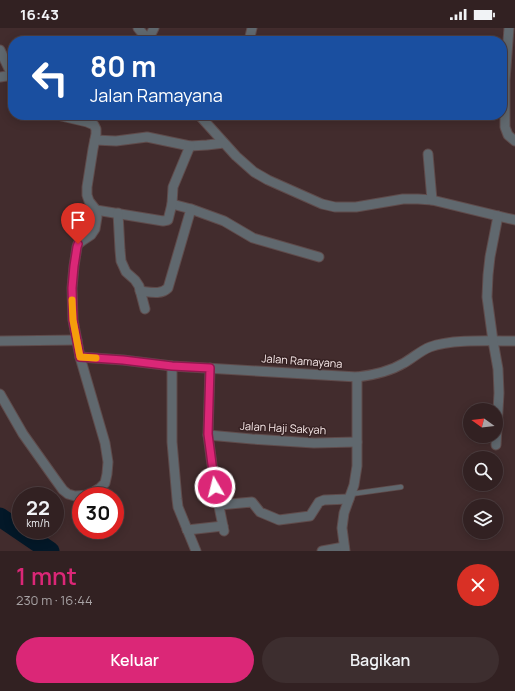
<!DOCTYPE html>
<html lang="id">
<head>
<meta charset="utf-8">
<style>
	body { margin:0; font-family:Manrope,sans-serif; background:#3d2e2f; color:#f1f3f6; height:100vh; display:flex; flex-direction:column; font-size:15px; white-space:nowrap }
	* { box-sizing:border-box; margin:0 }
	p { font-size:13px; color:#a8a3a5 }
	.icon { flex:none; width:22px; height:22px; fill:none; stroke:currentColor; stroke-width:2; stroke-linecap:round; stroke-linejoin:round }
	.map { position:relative; height:523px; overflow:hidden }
	.details { display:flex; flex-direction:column; background:#322122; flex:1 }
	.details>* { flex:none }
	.guide { position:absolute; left:8px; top:8px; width:499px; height:84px; border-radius:16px; box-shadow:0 2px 10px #0003,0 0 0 1px #4d3e40; background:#1a4fa0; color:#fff; overflow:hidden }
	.needle { width:26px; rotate:285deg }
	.controls { position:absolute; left:463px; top:375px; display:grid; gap:8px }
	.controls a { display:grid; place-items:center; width:40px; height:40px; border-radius:50%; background:#322122; box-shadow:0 2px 10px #0003,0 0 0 1px #4d3e40; font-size:20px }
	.speed { position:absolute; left:12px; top:459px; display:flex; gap:8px; font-size:20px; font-weight:700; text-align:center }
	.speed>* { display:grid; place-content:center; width:52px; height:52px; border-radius:50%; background:#322122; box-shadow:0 2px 10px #0003,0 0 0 1px #4d3e40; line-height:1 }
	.speed small { font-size:10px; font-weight:400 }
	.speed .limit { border:6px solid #d22; background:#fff; color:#111 }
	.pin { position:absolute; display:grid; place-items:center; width:34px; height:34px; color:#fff; margin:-41px -17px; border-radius:50% 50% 50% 0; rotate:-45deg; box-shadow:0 0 4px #0007 }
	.pin .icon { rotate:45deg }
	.me { position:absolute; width:44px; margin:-22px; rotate:352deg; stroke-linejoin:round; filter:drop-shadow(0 0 3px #0008) }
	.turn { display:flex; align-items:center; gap:14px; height:84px; padding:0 16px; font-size:18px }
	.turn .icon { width:52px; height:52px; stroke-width:2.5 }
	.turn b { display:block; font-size:28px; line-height:34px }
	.round { display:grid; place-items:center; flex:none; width:42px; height:42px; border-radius:21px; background:#3d2e2f }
	.summary { display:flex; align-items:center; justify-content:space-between; height:68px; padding:0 16px }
	h1 { font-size:24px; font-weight:600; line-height:30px; color:#db2777 }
	.action { display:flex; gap:8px; margin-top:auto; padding:8px 16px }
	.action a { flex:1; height:46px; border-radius:24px; background:#db2777; color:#fff; font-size:16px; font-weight:600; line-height:46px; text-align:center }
	.action a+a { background:#3d2e2f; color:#f1f3f6 }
	.status { display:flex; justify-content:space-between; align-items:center; height:28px; padding:0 20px; background:#322122; direction:ltr }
	.status svg { height:11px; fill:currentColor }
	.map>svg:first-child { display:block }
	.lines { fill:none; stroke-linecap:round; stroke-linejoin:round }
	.river { stroke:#031828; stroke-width:19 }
	.lane-casing { stroke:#5f4b4b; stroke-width:6 }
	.street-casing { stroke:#5f4b4b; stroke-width:11 }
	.lane { stroke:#60686e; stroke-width:4.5 }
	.street { stroke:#60686e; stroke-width:9 }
	.route-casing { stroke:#8e194d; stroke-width:10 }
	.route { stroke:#db2777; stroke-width:7 }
	.slow { stroke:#f59e0b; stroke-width:7 }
	.labels { text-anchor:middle; stroke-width:3; stroke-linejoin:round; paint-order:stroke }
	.street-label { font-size:11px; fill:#faebeb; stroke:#372223 }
</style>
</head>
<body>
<div class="status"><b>16:43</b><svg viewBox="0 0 49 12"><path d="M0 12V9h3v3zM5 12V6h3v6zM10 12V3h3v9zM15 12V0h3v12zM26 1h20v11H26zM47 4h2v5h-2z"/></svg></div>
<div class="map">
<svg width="515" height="523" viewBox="0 0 515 523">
	<rect width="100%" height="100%" fill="#422c2d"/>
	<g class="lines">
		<polyline class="river" points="0,489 50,523"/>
		<g class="lane-casing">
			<polyline id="lane" points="351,466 401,459"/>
		</g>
		<g class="street-casing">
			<g id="street">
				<polyline points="138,0 149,13"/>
				<polyline points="509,0 505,52 505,99 508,107 515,113"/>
				<polyline points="148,12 154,0"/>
				<polyline points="249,13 252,0"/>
				<polyline points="0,22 12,47"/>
				<polyline points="0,49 13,47"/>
				<polyline points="199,87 236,128 254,144 268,152 322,176 335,179 356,179 403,171 418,171 432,172 515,192"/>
				<polyline points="95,112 116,113 147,109 190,118 207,117 224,115"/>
				<polyline points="428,126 432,172"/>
				<polyline points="172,176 191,181 224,193 253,210 319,229"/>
				<polyline points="96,182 163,193 168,192 172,176 173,159 190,118"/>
				<polyline points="118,185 120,222 121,233 126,244 135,252 139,258 145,281"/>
				<path d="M140 263C150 264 161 267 168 260L191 181"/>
				<polyline points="0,313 77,312"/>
				<path d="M80 329 123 332 172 338 357 349C374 347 389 344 404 335 413 330 420 323 430 319 451 311 491 313 515 313"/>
				<polyline points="172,338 172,414 177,471 178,479 196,523"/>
				<polyline points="210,340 208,407 215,459 224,503"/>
				<polyline points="0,366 23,406 55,451 63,462 68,466 75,468 89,467 100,460 105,455 107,446 108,434 105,415 80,329 73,292 72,260 74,238 77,219 78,216 82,213 91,207 95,201 97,189 96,182 89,173 87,167 87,159 93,121 96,106 96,101 94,97 87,94 57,87"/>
				<polyline points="208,407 252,411 314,415 357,414"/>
				<polyline points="496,417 499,365 498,341 493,313 487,269 488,247 490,229 498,188"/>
				<polyline points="219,477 252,474 260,484 279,492 310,488 319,474 324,472 349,471"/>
				<polyline points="187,502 223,498"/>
				<polyline points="322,523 344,519"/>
				<polyline points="345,523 342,500 344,485 354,457 357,438 357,349"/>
			</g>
		</g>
		<use href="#lane" class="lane"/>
		<use href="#street" class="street"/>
	</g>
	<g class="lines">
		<g class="route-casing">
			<polyline id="route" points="78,216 77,219 74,238 72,260 73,292 80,329 123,332 172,338 210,340 208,406 215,459"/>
		</g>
		<use href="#route" class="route"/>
		<polyline class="slow" points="72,272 73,292 80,329 96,330"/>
	</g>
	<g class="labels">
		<g class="street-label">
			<text transform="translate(302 333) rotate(4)" y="4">Jalan Ramayana</text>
			<text transform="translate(283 400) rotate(3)" y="4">Jalan Haji Sakyah</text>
		</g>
	</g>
</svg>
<div class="controls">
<a><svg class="needle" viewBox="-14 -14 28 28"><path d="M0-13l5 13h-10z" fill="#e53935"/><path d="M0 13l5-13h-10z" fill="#a8a3a5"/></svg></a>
<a><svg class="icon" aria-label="search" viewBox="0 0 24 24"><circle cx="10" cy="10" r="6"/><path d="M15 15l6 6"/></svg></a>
<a><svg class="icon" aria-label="layers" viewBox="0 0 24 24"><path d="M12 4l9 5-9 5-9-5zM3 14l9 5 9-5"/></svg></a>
</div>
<div class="speed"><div>22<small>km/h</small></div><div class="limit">30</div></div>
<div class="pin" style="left:78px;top:216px;background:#d93025"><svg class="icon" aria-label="arrive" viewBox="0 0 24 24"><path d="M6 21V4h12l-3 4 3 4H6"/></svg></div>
<svg class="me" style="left:215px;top:459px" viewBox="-20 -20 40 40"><circle r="17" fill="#db2777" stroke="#fff" stroke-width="3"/><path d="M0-11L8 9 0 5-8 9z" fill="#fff"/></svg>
<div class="guide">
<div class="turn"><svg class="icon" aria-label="left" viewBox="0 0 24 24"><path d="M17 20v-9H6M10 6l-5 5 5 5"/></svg><div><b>80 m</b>Jalan Ramayana</div></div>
</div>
</div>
<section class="details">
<div class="summary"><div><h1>1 mnt</h1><p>230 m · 16:44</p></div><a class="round" style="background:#d93025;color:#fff"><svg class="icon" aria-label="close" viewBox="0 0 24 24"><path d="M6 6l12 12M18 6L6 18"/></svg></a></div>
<div class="action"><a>Keluar</a><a>Bagikan</a></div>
</section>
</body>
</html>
